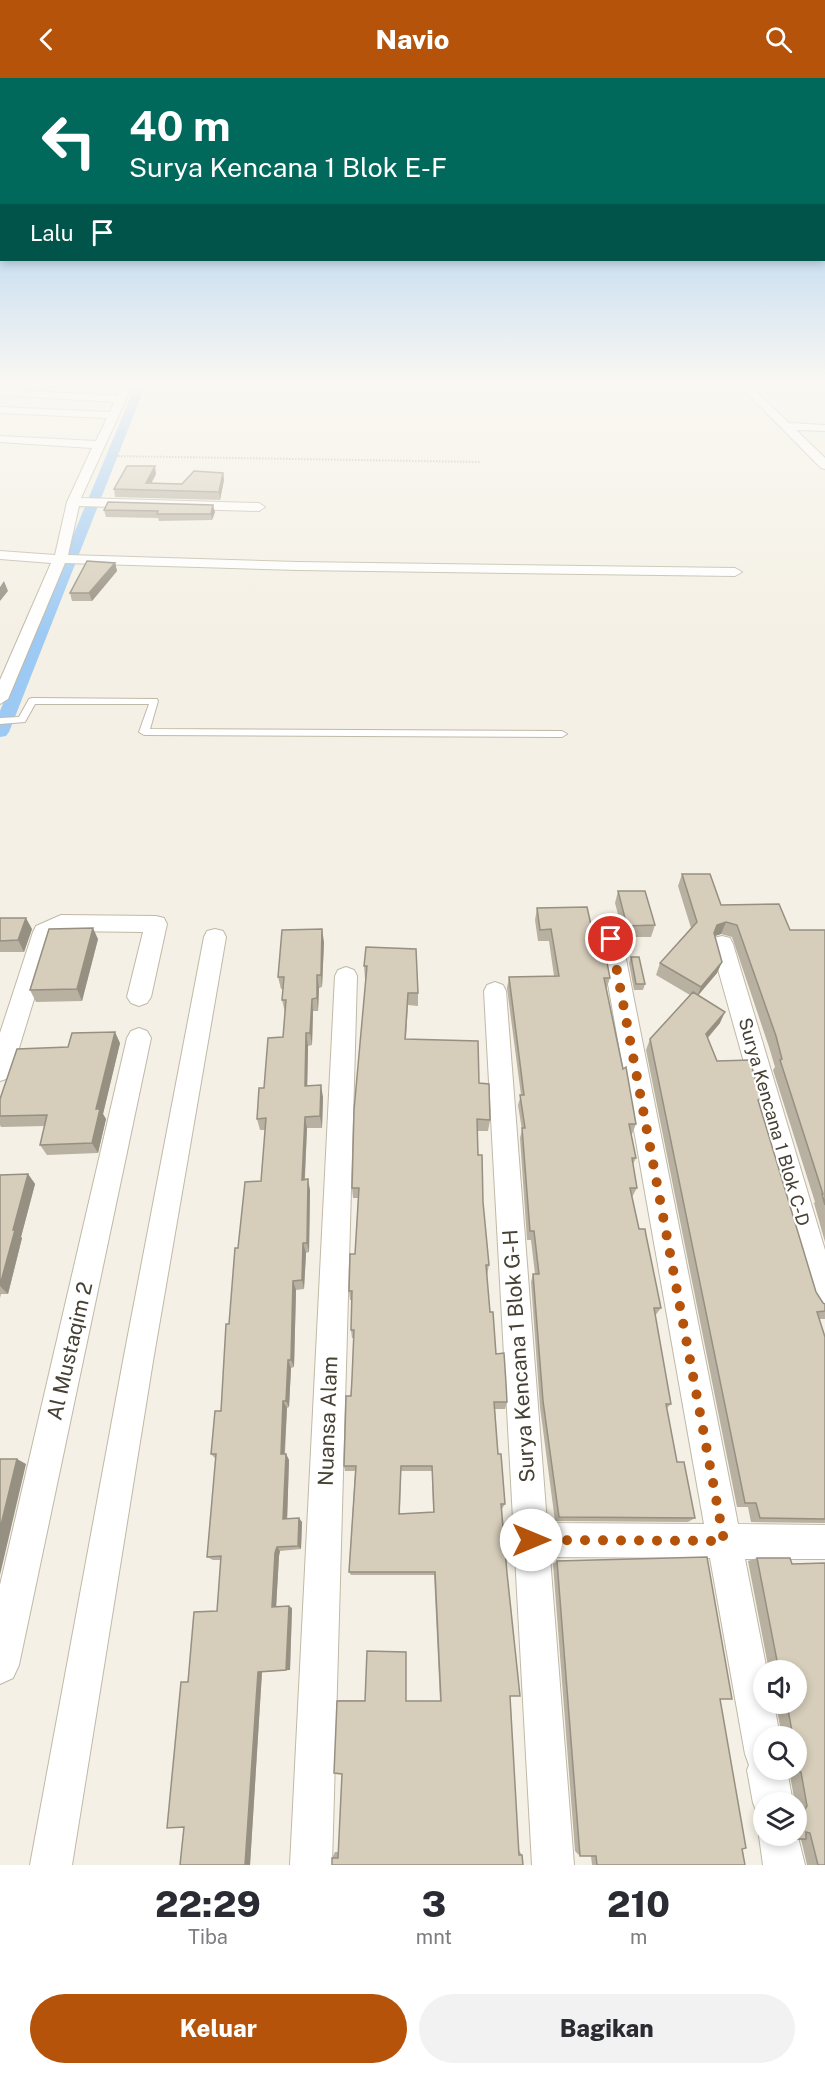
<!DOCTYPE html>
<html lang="id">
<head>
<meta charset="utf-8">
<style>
	body { margin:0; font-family:"Public Sans",sans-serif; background:#f2f2f3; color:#2b2b33; height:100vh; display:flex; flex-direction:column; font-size:22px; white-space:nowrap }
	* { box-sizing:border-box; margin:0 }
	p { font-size:20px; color:#7c7c81 }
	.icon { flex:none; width:33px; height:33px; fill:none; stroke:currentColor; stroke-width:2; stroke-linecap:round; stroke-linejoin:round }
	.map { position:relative; height:1787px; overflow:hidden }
	.details { display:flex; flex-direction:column; background:#fff; flex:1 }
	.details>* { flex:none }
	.banner { position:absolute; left:0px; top:0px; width:825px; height:183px; box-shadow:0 3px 9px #0003; background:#00695c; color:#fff; overflow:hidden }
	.tools { position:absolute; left:753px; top:1582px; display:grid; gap:12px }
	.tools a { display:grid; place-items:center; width:54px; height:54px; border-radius:50%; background:#fff; box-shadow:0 3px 9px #0003; font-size:30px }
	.pin { position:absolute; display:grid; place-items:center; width:51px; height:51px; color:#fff; margin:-26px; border:3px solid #fff; border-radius:50%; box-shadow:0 2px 6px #0007 }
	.me { position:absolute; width:66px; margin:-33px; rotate:90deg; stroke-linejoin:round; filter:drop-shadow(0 0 4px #0008) }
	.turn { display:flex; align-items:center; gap:21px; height:126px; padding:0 30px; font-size:27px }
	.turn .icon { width:78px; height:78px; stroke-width:2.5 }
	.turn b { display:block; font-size:42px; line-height:51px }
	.then { display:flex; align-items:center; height:57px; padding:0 30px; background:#0003; gap:12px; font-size:22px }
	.eta { display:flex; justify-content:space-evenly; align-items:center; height:102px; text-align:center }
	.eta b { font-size:36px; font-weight:800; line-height:42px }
	.button { display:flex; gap:12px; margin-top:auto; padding:12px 30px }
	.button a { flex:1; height:69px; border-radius:36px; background:#b45309; color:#fff; font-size:24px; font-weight:800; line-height:69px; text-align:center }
	.button a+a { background:#f2f2f3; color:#2b2b33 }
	header { display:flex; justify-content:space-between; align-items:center; height:78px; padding:0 30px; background:#b45309; color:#fff; font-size:27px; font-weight:800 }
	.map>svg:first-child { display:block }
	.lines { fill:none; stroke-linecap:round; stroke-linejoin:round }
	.canal { fill:#9dcaf4; fill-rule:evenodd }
	.lane-casing { stroke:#c0b9a7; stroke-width:2 }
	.street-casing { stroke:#c0b9a7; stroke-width:2 }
	.path { stroke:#c2b698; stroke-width:2; stroke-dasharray:1.5 1.5; stroke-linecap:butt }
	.lane { fill:#fff; fill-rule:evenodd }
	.street { fill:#fff; fill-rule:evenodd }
	.wall { fill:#b8b0a0; fill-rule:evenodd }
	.shaded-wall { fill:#969082 }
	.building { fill:#d6cdba; stroke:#969082; stroke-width:1.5; fill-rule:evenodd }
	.route { stroke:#b45309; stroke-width:10; stroke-dasharray:0 18 }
	.labels { text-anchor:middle; stroke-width:4.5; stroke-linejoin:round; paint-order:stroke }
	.street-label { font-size:18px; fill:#464134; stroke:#fff }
	.near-street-label { font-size:21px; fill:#464134; stroke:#fff }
</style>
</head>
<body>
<header><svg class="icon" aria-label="back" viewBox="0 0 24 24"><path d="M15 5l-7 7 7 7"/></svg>Navio<svg class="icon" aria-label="search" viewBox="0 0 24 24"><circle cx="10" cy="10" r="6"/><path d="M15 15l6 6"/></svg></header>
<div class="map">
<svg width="825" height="1787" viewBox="0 0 825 1787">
	<rect width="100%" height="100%" fill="#f4f0e5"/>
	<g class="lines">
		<polygon class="canal" points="136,306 146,306 9,654 6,658 0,659 0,633"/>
		<g class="lane-casing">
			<polygon id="lane" points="32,620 157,621 158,623 150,651 562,653 567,656 562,659 144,657 139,654 149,626 35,626 25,644 0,646 0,640 19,639 29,621"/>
		</g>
		<g class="street-casing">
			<g id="street">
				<polygon points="123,306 133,306 81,420 259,425 265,429 259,433 79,428 68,477 298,484 735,490 742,494 735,498 298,492 65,485 8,621 0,626 0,602 51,485 0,481 0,473 55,477 67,424 92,370 0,364 0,358 96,363 107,340 0,335 0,329 110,334 114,324 0,317 0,311 117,318"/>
				<polygon points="738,306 748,306 789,345 825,347 825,353 796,352 825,380 825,391 821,390"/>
				<polygon points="61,837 156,838 164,840 167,846 151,919 147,925 139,928 131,925 127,919 143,854 64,853 53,859 12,993 9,1000 0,1003 0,955 33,854 36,848"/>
				<polygon points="215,851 223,853 226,859 153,1283 72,1787 30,1787 123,1283 204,859 207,853"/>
				<polygon points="611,853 619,855 622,861 738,1446 825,1447 825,1481 745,1481 767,1593 764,1593 764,1626 774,1626 780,1659 764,1659 764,1692 787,1692 793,1725 764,1725 764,1741 759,1739 753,1725 747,1692 749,1687 745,1676 710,1480 550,1479 574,1787 532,1787 484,913 487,907 495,904 503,907 506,913 547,1445 704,1446 600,861 603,855"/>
				<polygon points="722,858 730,860 733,866 825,1172 825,1236 815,1231 810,1221 711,866 714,860"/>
				<polygon points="346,889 354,892 357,898 332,1787 290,1787 335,898 338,892"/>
				<polygon points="139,950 147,953 151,960 19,1587 13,1600 0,1606 0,1507 127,960 131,953"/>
				<polygon points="764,1746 764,1758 796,1758 796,1751 805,1787 763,1787 759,1758"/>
			</g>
		</g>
		<polyline class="path" points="112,378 480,384"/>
		<use href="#lane" class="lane"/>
		<use href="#street" class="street"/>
	</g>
	<g class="wall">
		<polygon points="223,395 224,402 220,422 115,419 114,411 156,396 151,405 182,406"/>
		<polygon points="104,432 215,434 212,442 159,443 158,440 106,439"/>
		<polygon points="115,485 117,493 92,523 72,523 70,515"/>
		<polygon points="682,796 721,827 790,852 825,852 825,1164 814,1125 815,1124 773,992 775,989 769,969 732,859 721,856 714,858 722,884 717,895 698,917 720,945 708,960 717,983 759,1025 816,1214 823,1225 825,1226 825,1241 819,1241 825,1259 825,1445 751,1444 748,1429 737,1429 646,972 650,961 690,917 656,897 660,885 691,850 678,808"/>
		<polygon points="618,813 655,847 651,859 624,859 615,825"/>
		<polygon points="537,830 597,874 610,900 606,912 623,991 636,1046 632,1056 631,1056 636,1080 633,1086 637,1110 632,1119 639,1151 661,1230 655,1238 671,1326 667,1330 677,1384 695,1440 688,1444 555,1443 540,1329 531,1204 533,1196 535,1196 531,1162 527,1162 520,1060 522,1052 518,1027 521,1017 507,910 509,899 554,898 549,863 538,863 535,842"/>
		<polygon points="0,840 32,851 24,874 0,874"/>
		<polygon points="98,861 82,923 36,924 30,912"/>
		<polygon points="324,864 322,909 319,910 318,933 313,933 312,967 308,968 307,1008 323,1019 322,1050 307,1050 305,1101 310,1112 309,1174 306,1175 304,1211 296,1212 294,1289 291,1290 289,1329 287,1330 285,1376 286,1376 289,1382 287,1440 302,1444 301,1471 280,1473 279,1478 276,1529 292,1530 290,1592 262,1594 250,1787 180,1787 184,1749 188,1604 217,1533 221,1482 213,1482 207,1479 216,1381 211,1376 221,1333 229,1246 238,1170 261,1103 265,1052 260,1052 257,1041 264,1010 283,959 285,934 282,922 283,911 281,911 278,899"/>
		<path d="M366 869 418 915V928L408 927 406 961 479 1005 490 1042 488 1053H477L478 1077 489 1187 487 1197H486L490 1234 496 1276 507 1324 505 1331H495L498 1376 505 1426 502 1431 510 1618 518 1771 522 1777 332 1780 335 1774H339L342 1696 337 1623 339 1622 440 1623 434 1497H351L349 1494 355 1393H345L344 1388 352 1300 354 1260H352L351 1252 352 1222H350L349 1213 355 1176 358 1120H353L352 1110 366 901H365L364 888ZM401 1393H432L433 1434 400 1436Z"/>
		<polygon points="631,879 645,906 643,912 634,912 629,885"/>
		<polygon points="120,965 103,1036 106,1041 98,1075 47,1077 40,1067 45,1048 1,1049 0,1047 0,1021 68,969"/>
		<polygon points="28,1096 35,1106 21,1159 22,1160 8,1216 1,1216 0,1220 0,1097"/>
		<polygon points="757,1480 790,1480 792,1486 825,1485 825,1787 807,1787 801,1761 797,1761 791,1758 796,1758 796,1725 795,1725 789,1692 796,1692 796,1659 781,1659 782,1659 776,1626 796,1626 796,1593 769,1593 748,1483"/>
		<polygon points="557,1483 720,1621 745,1787 592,1787 591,1778 580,1778 575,1773 553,1486"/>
	</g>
	<g class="shaded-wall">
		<polygon points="155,388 156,396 148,412 146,405"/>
		<polygon points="223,395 224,402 220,422 219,414"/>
		<polygon points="213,427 215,434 212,442 211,436"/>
		<polygon points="115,485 117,493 92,523 89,515"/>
		<polygon points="4,503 8,513 0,523 0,509"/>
		<polygon points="26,840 32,851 24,874 18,862"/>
		<polygon points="726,844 721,856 712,859 717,847"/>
		<polygon points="93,850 98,861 82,923 77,911"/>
		<polygon points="322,851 324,864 322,909 321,897"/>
		<polygon points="722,884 717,895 696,920 701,909"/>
		<polygon points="317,897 319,910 318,933 317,920"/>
		<polygon points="312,921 313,933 312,967 310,955"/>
		<polygon points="725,934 720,945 701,967 706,956"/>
		<polygon points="115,954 120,965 103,1036 106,1041 98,1075 92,1065 96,1031"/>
		<polygon points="306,955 308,968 307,1020 305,1008"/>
		<polygon points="321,1007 323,1019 322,1050 320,1038"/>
		<polygon points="305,1039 307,1050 304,1112 302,1102"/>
		<polygon points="28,1096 35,1106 21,1159 22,1160 8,1216 0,1208 13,1152"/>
		<polygon points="308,1101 310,1112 309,1174 307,1165"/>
		<polygon points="303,1165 306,1175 304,1211 302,1202"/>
		<polygon points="293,1203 296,1212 294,1289 291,1282"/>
		<polygon points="288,1282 291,1290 289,1329 286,1323"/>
		<polygon points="283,1323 287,1330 284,1382 281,1376"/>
		<polygon points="286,1376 289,1382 287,1445 283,1441"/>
		<polygon points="17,1381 26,1386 0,1497 0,1451"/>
		<polygon points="299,1440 302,1444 301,1471 298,1468"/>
		<polygon points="277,1469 280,1473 279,1478 276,1531 272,1529 275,1475"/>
		<polygon points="289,1528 292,1530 290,1592 286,1592"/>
		<polygon points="258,1594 262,1594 250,1787 245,1787"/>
	</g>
	<g class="building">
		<polygon points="127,388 155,388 146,405 182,406 194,393 223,395 219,414 114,411"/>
		<polygon points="108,424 213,427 211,436 157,436 158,433 104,432"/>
		<polygon points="87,483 115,485 89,515 70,515"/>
		<polygon points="682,796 710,796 721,827 779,826 790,852 825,852 825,1127 822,1116 823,1116 780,982 782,981 776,958 737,847 726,844 717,847 714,855 722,884 701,909 660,885 697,844"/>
		<polygon points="618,813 645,813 655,847 627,848"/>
		<polygon points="587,829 597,874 605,874 610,900 604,900 623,991 626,989 636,1046 629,1046 636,1080 632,1080 637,1110 630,1110 639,1151 645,1151 646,1157 661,1230 654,1230 671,1326 666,1326 677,1384 684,1384 695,1440 559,1439 543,1323 533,1196 539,1196 534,1153 530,1153 522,1050 525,1050 520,1017 524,1017 509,899 559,898 551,851 540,852 537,830"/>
		<polygon points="0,840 26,840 18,862 0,863"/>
		<polygon points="93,850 77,911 30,912 49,851"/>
		<polygon points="322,851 321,897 317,897 317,920 312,921 310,955 306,955 305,1008 321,1007 320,1038 305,1039 302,1102 308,1101 307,1165 303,1165 302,1202 293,1203 291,1282 288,1282 286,1323 283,1323 281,1376 286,1376 283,1441 299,1440 298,1468 277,1469 275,1475 272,1529 289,1528 286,1592 258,1594 245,1787 180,1787 184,1749 167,1750 181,1604 188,1604 194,1534 217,1533 221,1478 207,1479 216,1376 211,1376 215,1333 221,1333 226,1246 229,1246 235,1170 238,1170 245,1104 261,1103 266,1040 257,1041 259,1010 264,1010 268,960 283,959 286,922 282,922 284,899 278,899 282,852"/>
		<path d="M366 869 416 871 418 915H408L405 961 478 963 479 1005 489 1006 490 1042 477 1041 478 1077H482L483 1124 489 1187H486L490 1234H493L496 1276 504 1275 506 1305 507 1324H494L498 1376H501L505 1426H501L507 1495 520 1618H510L519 1777H522L523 1787H332V1780H338L342 1696 334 1695 337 1623H365L367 1573 406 1574V1623H441L435 1494H349L356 1388H344L346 1318H351L352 1300 354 1252H351L352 1213H349L350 1176H355L359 1110H352L354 1032 367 888H364ZM401 1388H432L434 1434 399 1436Z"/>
		<polygon points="631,879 639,879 645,906 636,906"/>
		<polygon points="693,914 725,934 706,956 717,983 750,982 761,1022 758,1022 816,1214 823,1225 825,1226 825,1233 817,1234 825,1259 825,1441 760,1440 756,1425 745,1425 650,961"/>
		<polygon points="115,954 96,1031 100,1031 92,1065 40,1067 47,1037 0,1038 0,1021 17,971 68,969 72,955"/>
		<polygon points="28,1096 13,1152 15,1152 0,1207 0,1097"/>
		<polygon points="0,1381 17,1381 0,1451"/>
		<polygon points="707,1479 732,1621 720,1621 746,1770 742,1771 745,1787 597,1787 596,1778 580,1778 557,1483"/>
		<polygon points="757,1480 790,1480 792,1486 825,1485 825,1787 818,1787 810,1755 806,1754 806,1761 797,1761 796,1758 796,1731 805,1731 807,1728 801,1694 792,1692 796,1692 796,1659 793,1659 787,1626 785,1626 796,1626 796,1593 779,1593"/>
	</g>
	<linearGradient id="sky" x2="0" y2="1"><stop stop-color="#8abded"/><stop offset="0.55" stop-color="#faf8f3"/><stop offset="1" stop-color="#faf8f3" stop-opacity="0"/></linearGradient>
	<rect width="825" height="556" fill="url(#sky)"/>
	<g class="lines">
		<polyline class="route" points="531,1462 724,1463 611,861"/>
	</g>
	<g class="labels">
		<g class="street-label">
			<text transform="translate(774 1044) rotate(74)" y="6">Surya Kencana 1 Blok C-D</text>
		</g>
		<g class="near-street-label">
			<text transform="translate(70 1273) rotate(-77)" y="7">Al Mustaqim 2</text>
			<text transform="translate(519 1278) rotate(-94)" y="7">Surya Kencana 1 Blok G-H</text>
			<text transform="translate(328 1343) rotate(-88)" y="7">Nuansa Alam</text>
		</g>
	</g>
</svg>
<div class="tools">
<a><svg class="icon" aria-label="sound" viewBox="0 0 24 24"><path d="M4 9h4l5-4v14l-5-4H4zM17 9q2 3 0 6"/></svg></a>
<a><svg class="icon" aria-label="search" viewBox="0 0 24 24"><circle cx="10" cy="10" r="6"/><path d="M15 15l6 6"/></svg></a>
<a><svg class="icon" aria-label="layers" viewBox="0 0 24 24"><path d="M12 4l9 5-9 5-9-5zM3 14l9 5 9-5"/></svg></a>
</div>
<div class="pin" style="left:611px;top:861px;background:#d93025"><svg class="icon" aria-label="arrive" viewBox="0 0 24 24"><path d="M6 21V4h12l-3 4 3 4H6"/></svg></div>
<svg class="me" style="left:531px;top:1462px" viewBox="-20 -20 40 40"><circle r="19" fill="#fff"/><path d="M0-13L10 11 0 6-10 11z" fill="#b45309"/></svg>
<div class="banner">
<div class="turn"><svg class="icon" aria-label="left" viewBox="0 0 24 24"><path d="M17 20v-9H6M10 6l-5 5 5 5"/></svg><div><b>40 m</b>Surya Kencana 1 Blok E-F</div></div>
<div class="then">Lalu<svg class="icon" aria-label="arrive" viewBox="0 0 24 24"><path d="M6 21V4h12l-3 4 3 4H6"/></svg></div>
</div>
</div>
<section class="details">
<div class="eta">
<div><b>22:29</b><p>Tiba</p></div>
<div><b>3</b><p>mnt</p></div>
<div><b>210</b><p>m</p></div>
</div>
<div class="button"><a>Keluar</a><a>Bagikan</a></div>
</section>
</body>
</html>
